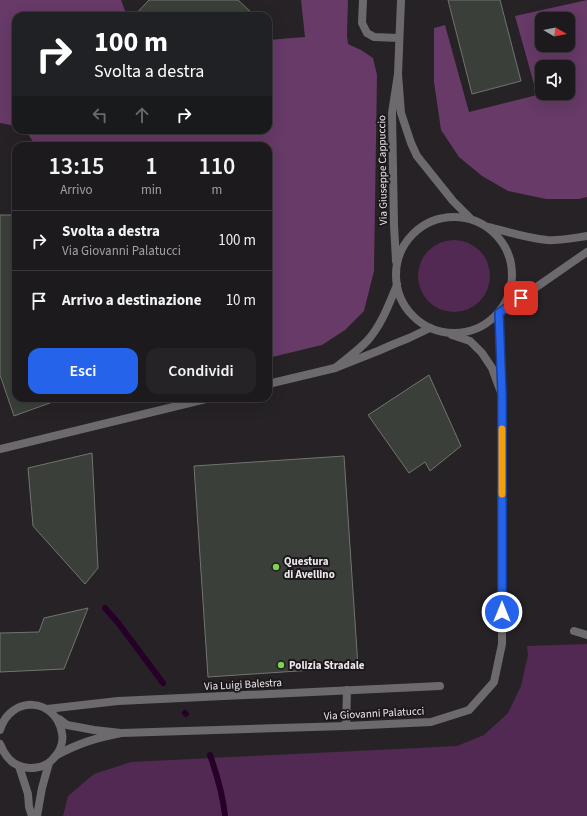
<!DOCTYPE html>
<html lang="it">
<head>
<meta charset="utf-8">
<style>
	body { margin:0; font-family:"Source Sans 3",sans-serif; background:#252325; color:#f1f3f6; height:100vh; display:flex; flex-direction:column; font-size:15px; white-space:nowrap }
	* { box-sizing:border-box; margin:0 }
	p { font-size:13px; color:#a0a1a3 }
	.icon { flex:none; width:22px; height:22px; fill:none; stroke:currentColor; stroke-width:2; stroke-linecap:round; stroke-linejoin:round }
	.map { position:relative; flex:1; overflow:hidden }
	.side { position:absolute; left:12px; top:142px; width:260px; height:260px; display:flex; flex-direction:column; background:#1c1a1c; border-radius:12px; box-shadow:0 4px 16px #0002,0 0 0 1px #3a383b }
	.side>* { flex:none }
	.guide { position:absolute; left:12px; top:12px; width:260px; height:122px; border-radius:12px; box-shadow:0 4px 16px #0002,0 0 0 1px #3a383b; background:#202124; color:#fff; overflow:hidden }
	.needle { width:26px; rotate:99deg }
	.buttons { position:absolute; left:535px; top:12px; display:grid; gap:8px }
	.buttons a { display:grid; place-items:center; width:40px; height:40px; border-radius:8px; background:#1c1a1c; box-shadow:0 4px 16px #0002,0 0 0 1px #3a383b; font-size:20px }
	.pin { position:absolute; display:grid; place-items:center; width:34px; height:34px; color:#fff; margin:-17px; border-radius:8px; box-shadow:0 2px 6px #0006 }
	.me { position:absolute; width:44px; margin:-22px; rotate:0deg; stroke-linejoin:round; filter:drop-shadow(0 0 3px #0008) }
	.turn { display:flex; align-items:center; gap:14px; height:84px; padding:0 16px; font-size:18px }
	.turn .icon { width:52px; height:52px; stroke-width:2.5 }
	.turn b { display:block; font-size:28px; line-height:34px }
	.lanes { display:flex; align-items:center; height:38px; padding:0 16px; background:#0003; justify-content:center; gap:20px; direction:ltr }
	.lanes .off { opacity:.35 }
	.eta { display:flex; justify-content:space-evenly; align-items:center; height:68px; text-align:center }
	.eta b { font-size:24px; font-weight:600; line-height:28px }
	.primary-button { display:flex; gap:8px; margin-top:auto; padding:8px 16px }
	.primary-button a { flex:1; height:46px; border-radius:12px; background:#2563eb; color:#fff; font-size:16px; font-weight:600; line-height:46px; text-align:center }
	.primary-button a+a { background:#252325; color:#f1f3f6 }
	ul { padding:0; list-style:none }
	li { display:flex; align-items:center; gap:12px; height:60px; padding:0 16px; border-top:1px solid #3a383b }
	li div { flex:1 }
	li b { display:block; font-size:15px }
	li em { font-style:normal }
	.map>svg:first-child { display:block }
	.green { fill:#522952 }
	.forest { fill:#673a67; fill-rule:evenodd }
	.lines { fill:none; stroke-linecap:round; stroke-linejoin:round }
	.stream { stroke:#270028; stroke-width:6 }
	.building { fill:#3b3f39; stroke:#71756f }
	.lane { stroke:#6d6a6d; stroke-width:8 }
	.street { stroke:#6d6a6d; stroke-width:8 }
	.route-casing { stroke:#184099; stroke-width:10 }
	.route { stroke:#2563eb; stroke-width:7 }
	.slow { stroke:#f59e0b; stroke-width:7 }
	.poi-dot { fill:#7dd153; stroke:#1d181c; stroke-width:1.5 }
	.labels { text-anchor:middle; stroke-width:4; stroke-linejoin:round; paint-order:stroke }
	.street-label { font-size:11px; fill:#ece8eb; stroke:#1d181c }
	.poi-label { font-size:11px; font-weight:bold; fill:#ece8eb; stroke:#1d181c; text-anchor:start }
</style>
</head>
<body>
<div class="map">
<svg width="587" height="816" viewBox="0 0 587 816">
	<rect width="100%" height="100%" fill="#262226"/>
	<g class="green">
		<circle cx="454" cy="276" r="36"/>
		<polygon points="587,644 587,816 63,816 68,796 94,774 131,762 457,746 484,735 508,713 521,686 528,655 527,646"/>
	</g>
	<g class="forest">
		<polygon points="0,0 121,0 127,16 16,16 16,126 0,123"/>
		<polygon points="301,0 348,0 347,36 348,44 361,50 373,58 377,75 374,271 364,311 345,330 322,345 268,358 268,146 36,146 25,130 268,130 268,40 305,37"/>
		<path d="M587 0V197L579 199H546L508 191 482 176 459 157 441 130 434 82V28L445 25 469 112 537 95 515 16ZM542 19H568V45H542ZM542 67H568V93H542Z"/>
	</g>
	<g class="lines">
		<g class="stream">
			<polyline points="105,608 119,624 163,683"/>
			<polyline points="185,713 186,714"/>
			<path d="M210 755C217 775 223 795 225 816"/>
		</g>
	</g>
	<g class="building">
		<polygon points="149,0 238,0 255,16 134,16"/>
		<polygon points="448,0 500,0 521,81 472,94"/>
		<polygon points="0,215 16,215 16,398 58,398 58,400 14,416 0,375"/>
		<polygon points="429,375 461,446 430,471 425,462 409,473 368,415"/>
		<polygon points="92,453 98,568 85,584 33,526 28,468"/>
		<polygon points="344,456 358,667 208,677 194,466"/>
		<polygon points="88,608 64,669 0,672 0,633 39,632 44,618"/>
	</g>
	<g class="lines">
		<g class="lane">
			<polyline points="574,631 587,635"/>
			<polyline points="47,709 118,701 440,686"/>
			<polyline points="346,726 347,690"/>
		</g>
		<g class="street">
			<polyline points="363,0 362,23 367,33 374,37 399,38"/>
			<polyline points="398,74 401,0"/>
			<circle cx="454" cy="275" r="58"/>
			<path d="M489 227C508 232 527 238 547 240 560 241 574 238 587 236"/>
			<polyline points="396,261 394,225 392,113 398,74 401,113 411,143 417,156 453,201 470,218"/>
			<path d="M397 285C389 304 382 324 368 340 359 350 346 359 335 368L378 351 394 344 409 338 430 328"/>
			<polyline points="452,335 470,341 482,353 492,368 502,395 499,313 587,252"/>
			<polyline points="268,384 335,368"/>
			<polyline points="0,449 210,398"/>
			<path d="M0 730C10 695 56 697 62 733 64 743 59 753 52 760 44 768 30 770 20 766 10 763 4 754 0 744"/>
			<polyline points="121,733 346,726 431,722 469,710 494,682 502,644 502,395"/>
			<path d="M57 755C79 743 96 738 121 733L94 730 67 725 59 719"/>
			<polyline points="19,766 28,794 29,807 32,816"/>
			<polyline points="37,816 42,788 49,763"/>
		</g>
	</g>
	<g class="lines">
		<g class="route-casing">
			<polyline id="route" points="502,612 502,395 499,313 521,298"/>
		</g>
		<use href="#route" class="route"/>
		<polyline class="slow" points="502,429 502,494"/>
	</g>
	<g class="poi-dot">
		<circle cx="276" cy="567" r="4"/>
		<circle cx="281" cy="665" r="4"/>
	</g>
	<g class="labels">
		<g class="street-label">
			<text transform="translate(382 170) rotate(-91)" y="4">Via Giuseppe Cappuccio</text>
			<text transform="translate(243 684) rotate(-3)" y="4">Via Luigi Balestra</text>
			<text transform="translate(374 713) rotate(-3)" y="4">Via Giovanni Palatucci</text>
		</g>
		<g class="poi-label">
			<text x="284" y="565">Questura<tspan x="284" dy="13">di Avellino</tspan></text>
			<text x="289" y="669">Polizia Stradale</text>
		</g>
	</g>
</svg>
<div class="buttons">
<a><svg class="needle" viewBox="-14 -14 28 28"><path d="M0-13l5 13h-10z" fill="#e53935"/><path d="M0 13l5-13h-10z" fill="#a0a1a3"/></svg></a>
<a><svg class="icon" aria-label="sound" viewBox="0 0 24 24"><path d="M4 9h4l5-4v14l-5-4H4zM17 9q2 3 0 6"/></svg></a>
</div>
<div class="pin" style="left:521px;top:298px;background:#d93025"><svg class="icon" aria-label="arrive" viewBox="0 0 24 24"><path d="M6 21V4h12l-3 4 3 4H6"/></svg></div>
<svg class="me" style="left:502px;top:612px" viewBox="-20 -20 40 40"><circle r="17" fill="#2563eb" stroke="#fff" stroke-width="3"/><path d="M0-11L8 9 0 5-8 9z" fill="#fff"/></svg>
<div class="guide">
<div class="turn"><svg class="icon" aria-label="right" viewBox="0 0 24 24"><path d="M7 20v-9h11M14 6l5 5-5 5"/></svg><div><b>100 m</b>Svolta a destra</div></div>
<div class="lanes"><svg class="icon off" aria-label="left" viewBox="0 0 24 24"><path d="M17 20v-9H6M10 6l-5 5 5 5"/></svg><svg class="icon off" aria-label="ahead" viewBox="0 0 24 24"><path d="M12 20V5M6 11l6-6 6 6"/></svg><svg class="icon" aria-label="right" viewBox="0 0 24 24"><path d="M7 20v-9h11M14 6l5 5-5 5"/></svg></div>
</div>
<section class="side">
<div class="eta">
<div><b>13:15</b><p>Arrivo</p></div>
<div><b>1</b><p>min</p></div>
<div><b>110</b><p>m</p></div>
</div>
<ul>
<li><svg class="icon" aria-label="right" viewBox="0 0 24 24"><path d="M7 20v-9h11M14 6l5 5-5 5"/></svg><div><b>Svolta a destra</b><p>Via Giovanni Palatucci</p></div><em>100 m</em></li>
<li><svg class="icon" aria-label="arrive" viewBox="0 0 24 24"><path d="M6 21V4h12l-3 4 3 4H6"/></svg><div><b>Arrivo a destinazione</b></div><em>10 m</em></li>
</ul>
<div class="primary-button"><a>Esci</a><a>Condividi</a></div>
</section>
</div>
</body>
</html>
